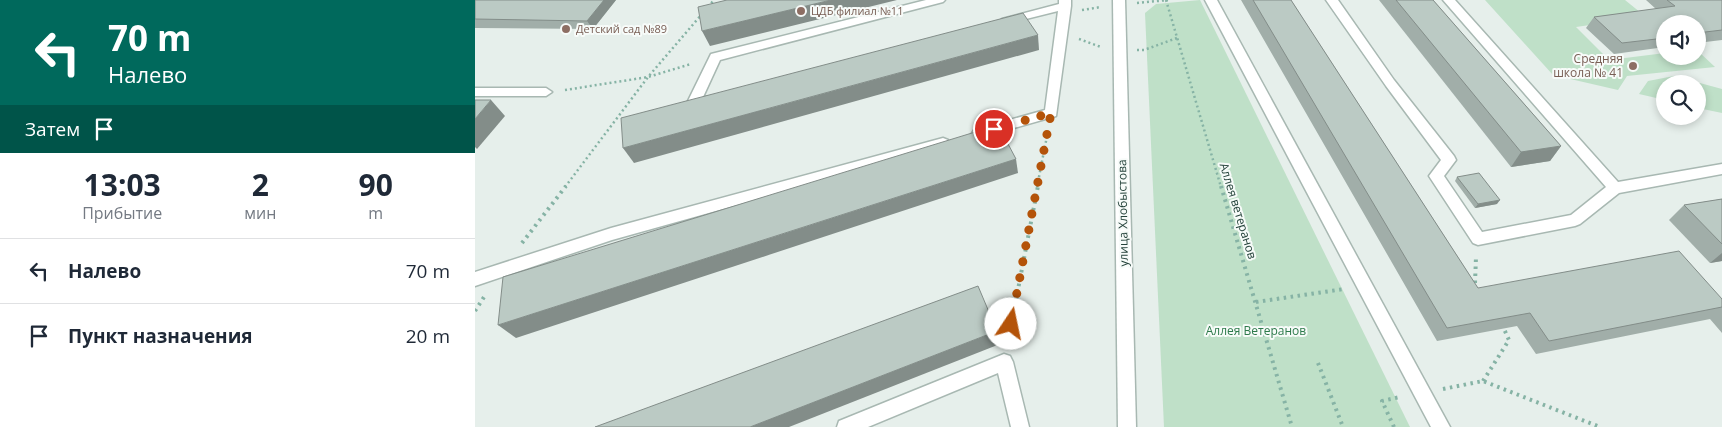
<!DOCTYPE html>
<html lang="ru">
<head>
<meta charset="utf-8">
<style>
	body { margin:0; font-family:"Open Sans",sans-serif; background:#f2f2f3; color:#1f2937; height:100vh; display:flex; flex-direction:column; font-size:19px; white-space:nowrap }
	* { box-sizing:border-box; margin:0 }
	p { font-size:16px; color:#747a83 }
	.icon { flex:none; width:28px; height:28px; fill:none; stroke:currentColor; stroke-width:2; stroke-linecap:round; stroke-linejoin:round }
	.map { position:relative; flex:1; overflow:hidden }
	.details { display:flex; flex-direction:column; background:#fff; width:475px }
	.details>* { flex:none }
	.banner { background:#00695c; color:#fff; overflow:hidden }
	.fabs { position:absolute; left:1181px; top:15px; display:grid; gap:10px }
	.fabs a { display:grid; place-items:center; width:50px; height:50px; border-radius:50%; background:#fff; box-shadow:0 2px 8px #0003; font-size:25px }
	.pin { position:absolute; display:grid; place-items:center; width:42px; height:42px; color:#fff; margin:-21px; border:2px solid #fff; border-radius:50%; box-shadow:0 1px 5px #0007 }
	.me { position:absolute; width:55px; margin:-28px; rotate:11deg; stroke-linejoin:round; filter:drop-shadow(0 0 4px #0008) }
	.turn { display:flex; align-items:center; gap:18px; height:105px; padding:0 25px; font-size:22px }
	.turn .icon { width:65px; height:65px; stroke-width:2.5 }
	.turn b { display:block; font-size:35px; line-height:42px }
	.then { display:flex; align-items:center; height:48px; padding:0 25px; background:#0003; gap:10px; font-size:19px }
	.eta { display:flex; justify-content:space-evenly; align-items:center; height:85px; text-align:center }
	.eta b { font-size:30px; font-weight:700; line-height:35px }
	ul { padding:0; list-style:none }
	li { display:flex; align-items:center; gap:15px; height:65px; padding:0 25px; border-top:1px solid #e0e1e3 }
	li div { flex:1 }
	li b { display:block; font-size:19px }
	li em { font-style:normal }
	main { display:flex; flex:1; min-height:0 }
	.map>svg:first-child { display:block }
	.green { fill:#bfe0c8 }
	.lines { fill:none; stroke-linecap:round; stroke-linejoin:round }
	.minor-casing { stroke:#a8b8b2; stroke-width:3 }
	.path-far1 { stroke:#86b3a5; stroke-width:2.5; stroke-dasharray:2 3; stroke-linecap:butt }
	.path { stroke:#86b3a5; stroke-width:4; stroke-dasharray:2.5 4.5; stroke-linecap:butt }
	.minor { fill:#fff; fill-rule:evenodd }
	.wall { fill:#a1aea9 }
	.shaded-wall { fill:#838d89 }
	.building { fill:#bbcac4; stroke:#838d89 }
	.route { stroke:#b45309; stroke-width:9; stroke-dasharray:0 16.2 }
	.education-dot { fill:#8d6e63; stroke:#f7fbf9; stroke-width:2 }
	.labels { text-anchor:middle; stroke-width:4; stroke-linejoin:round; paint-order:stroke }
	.far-education-label { font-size:11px; fill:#785e54; stroke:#f7fbf9; text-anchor:start }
	.education-label { font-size:12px; fill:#785e54; stroke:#f7fbf9; text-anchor:end }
	.street-label { font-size:12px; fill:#24423a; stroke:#f7fbf9 }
	.park-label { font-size:12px; fill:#2d7a4b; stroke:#f7fbf9 }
</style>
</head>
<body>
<main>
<section class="details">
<div class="banner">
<div class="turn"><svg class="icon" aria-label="left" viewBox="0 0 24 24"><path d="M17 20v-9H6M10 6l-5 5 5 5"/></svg><div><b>70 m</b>Налево</div></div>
<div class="then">Затем<svg class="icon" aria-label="arrive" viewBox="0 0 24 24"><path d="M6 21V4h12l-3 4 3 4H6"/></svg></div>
</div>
<div class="eta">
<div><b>13:03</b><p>Прибытие</p></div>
<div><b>2</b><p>мин</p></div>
<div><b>90</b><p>m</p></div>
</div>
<ul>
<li><svg class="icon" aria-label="left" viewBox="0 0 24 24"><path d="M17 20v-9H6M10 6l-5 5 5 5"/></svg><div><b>Налево</b></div><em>70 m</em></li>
<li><svg class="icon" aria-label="arrive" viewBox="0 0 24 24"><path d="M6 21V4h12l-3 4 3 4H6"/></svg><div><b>Пункт назначения</b></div><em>20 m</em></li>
</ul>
</section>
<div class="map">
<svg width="1247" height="427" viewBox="0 0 1247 427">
	<rect width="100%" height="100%" fill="#e6efeb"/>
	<g class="green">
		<polygon points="725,0 935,427 689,427 670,13 681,4"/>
		<polygon points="1010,0 1150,0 1171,17 1101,27 1134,60 1190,53 1190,56 1222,56 1223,51 1240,67 1152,76 1143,90 1078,75"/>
		<polygon points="1199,76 1247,89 1247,113 1223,108 1222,84 1190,84 1190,100 1164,94 1173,81"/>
	</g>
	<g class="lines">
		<g class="minor-casing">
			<g id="minor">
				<polygon points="451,0 470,0 468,2 245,60 228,97 238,97 239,100 238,103 219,107 212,103 236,54"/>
				<polygon points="584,0 596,0 596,6 581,116 504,138 499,136 497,133 499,130 570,110 583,11 531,24 525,21 527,19 584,4"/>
				<polygon points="638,0 650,0 661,427 643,427"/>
				<polygon points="730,0 742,0 975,427 956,427"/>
				<polygon points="851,0 863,0 919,80 979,156 981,160 969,176 1007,232 1096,215 1131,187 968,0 980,0 1143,182 1247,164 1247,174 1144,193 1105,224 1100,226 1003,245 998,243 954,176 966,160 911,86"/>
				<polygon points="0,88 71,88 77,92 71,96 0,96"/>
				<polygon points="468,138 473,140 475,143 473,146 137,240 0,286 0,272 136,228"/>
				<polygon points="529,354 535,356 538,362 554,427 536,427 523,373 393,427 362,427 364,421"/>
			</g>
		</g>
		<g class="path-far1">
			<polyline points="691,0 746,187"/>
			<polyline points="662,3 693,0"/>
			<polyline points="233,7 239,0"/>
			<polyline points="607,10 626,7"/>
			<polyline points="604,39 626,47"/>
			<polyline points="662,50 669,50 702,38"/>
			<polyline points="90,90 173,77 216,64"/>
			<polyline points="90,187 173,77 227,14"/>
			<polyline points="562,187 573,131"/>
		</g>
		<g class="path">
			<polyline points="746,186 817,427"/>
			<polyline points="47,243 91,186"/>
			<polyline points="1000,283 1001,257"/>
			<polyline points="781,302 869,289"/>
			<polyline points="0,311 9,297"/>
			<polyline points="533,341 563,186"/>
			<polyline points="843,363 868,427"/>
			<polyline points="1008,381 1034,340 1029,329"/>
			<polyline points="968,389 1008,381 1125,427"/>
			<polyline points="919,427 907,401 925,397"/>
		</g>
		<use href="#minor" class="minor"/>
	</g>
	<g class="wall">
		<polygon points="0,0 141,0 118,29 0,28"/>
		<polygon points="766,0 816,0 1003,288 1247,299 1247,333 1235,319 1061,354 1042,326 962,341"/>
		<polygon points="904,0 958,0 1086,146 1075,161 1036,167"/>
		<polygon points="1171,0 1247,0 1247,40 1222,43 1222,24 1190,24 1190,47 1139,54 1111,28 1119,17 1181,9"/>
		<polygon points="982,177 1022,204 1000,208 980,181"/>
		<polygon points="1247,199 1247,261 1235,263 1194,220 1209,205"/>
	</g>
	<g class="shaded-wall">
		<polygon points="129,0 141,0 118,29 112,21"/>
		<polygon points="356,0 422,0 235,46 227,31"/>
		<polygon points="563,35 564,50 159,163 148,148"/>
		<polygon points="16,100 30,116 2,149 0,147 0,119"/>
		<polygon points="1086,146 1075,161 1036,167 1046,152"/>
		<polygon points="541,159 543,173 41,338 23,325"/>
		<polygon points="1025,200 1022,204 1000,208 1003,204"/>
		<polygon points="1247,253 1247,261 1235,263"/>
		<polygon points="522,331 525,344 314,427 275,427"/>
	</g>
	<g class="building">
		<polygon points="0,0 129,0 112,21 0,19"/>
		<polygon points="252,0 356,0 227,31 223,7"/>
		<polygon points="778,0 816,0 1003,288 1204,251 1247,299 1247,307 1074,341 1055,313 972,328"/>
		<polygon points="921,0 958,0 1086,146 1046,152"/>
		<polygon points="1192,0 1247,0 1247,30 1222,33 1222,24 1190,24 1190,38 1147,43 1119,17 1200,6"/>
		<polygon points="548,13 563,35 148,148 146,118"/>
		<polygon points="0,100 16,100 0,119"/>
		<polygon points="523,125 541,159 23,325 28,277"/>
		<polygon points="1004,173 1025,200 1003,204 982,177"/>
		<polygon points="1247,199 1247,244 1209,205"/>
		<polygon points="503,286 522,331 275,427 120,427"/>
	</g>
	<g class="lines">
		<polyline class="route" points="519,129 576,113 536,324"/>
	</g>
	<g class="education-dot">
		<circle cx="326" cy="11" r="5"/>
		<circle cx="91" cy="29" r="5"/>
		<circle cx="1158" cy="66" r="5"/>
	</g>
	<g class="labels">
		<g class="far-education-label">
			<text x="336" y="15">ЦДБ филиал №11</text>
			<text x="101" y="33">Детский сад №89</text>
		</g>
		<g class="education-label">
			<text x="1148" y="63">Средняя<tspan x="1148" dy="14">школа № 41</tspan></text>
		</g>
		<g class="street-label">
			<text transform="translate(763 211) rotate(73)" y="4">Аллея ветеранов</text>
			<text transform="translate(648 213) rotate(-91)" y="4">улица Хлобыстова</text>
		</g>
		<g class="park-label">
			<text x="781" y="335">Аллея Ветеранов</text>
		</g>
	</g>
</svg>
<div class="fabs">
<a><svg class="icon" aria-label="sound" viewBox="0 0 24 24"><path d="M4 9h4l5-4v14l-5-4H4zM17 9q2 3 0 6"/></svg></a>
<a><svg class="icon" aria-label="search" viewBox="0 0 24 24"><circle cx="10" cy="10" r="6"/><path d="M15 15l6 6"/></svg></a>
</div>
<div class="pin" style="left:519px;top:129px;background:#d93025"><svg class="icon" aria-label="arrive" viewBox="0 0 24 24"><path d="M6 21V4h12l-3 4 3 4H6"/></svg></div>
<svg class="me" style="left:536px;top:324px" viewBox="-20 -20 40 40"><circle r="19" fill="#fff"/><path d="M0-13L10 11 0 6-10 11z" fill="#b45309"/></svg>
</div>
</main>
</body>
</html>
